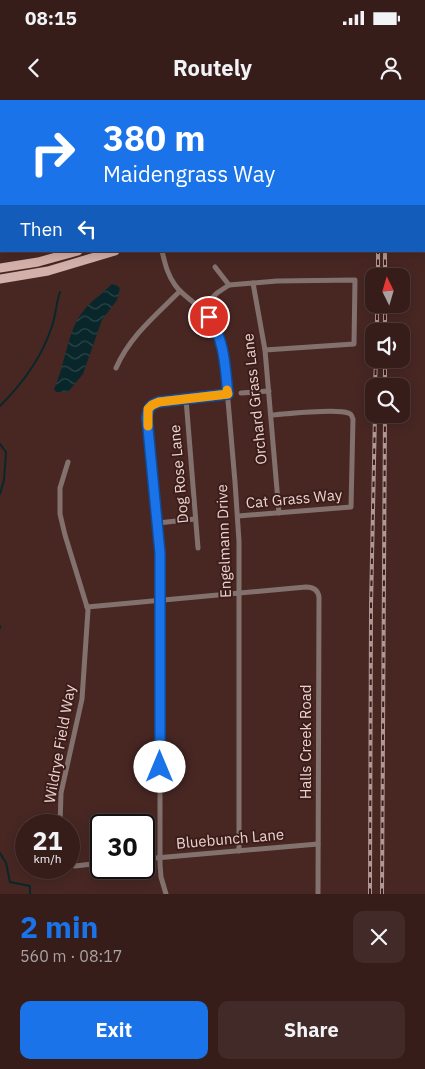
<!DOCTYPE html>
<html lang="en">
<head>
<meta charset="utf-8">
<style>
	body { margin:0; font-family:"IBM Plex Sans",sans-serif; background:#412a27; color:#f1f3f6; height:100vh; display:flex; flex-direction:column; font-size:19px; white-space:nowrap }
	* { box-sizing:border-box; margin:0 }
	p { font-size:16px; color:#aaa2a2 }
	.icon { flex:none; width:28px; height:28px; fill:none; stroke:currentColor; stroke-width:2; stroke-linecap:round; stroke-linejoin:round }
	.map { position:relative; height:794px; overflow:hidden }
	.sheet { display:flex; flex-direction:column; background:#361d1a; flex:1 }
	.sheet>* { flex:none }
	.top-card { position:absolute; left:0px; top:0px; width:425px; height:152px; box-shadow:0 2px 12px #0003,0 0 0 1px #503b39; background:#1a73e8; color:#fff; overflow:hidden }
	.needle { width:32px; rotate:355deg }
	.tools { position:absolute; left:365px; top:168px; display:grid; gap:10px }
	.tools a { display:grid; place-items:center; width:45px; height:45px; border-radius:10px; background:#361d1a; box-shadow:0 2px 12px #0003,0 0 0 1px #503b39; font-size:25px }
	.speed { position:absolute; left:15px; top:714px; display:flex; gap:10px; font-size:25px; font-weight:700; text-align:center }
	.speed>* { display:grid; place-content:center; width:65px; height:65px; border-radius:50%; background:#361d1a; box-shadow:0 2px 12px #0003,0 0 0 1px #503b39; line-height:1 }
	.speed small { font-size:12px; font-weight:400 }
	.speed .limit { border:2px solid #111; border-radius:8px; background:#fff; color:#111 }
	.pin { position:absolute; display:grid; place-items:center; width:42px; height:42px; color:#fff; margin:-21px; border:2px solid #fff; border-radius:50%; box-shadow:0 1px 5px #0007 }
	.me { position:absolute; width:55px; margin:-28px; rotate:0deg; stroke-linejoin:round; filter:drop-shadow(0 0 4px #0008) }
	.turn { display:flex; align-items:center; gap:18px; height:105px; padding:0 20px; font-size:22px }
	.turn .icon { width:65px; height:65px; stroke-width:2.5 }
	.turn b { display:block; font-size:35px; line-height:42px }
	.then { display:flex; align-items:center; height:48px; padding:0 20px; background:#0003; gap:10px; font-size:19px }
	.round { display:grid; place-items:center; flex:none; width:52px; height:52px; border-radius:10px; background:#412a27 }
	.head { display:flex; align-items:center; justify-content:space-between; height:85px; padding:0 20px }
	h1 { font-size:30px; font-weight:800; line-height:38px; color:#1a73e8 }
	.cta { display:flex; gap:10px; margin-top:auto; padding:10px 20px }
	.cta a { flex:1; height:58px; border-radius:10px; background:#1a73e8; color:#fff; font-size:20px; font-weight:800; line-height:58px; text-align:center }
	.cta a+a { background:#412a27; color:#f1f3f6 }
	.status { display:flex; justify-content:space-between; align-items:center; height:35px; padding:0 25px; background:#361d1a; direction:ltr }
	.status svg { height:14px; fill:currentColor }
	header { display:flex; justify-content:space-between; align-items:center; height:65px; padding:0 20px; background:#361d1a; font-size:22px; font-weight:800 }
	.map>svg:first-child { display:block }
	.water { fill:url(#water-waves) }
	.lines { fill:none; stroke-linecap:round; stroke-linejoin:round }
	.stream { stroke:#09272b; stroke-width:2 }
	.minor { stroke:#83716e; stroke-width:5 }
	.primary { stroke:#d4b0aa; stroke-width:9 }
	.rail-casing { stroke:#b29894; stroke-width:4 }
	.rail { stroke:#3d1d19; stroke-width:2; stroke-dasharray:5.5; stroke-linecap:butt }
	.route-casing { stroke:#114b97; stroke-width:12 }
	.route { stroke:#1a73e8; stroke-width:9 }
	.slow { stroke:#f59e0b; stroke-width:9 }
	.labels { text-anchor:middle; stroke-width:4; stroke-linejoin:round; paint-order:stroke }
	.street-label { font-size:15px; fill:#ead4d0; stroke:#3d1d19 }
</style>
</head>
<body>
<div class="status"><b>08:15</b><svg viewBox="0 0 49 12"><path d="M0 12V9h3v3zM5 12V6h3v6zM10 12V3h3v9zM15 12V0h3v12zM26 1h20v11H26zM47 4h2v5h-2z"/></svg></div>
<header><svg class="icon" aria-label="back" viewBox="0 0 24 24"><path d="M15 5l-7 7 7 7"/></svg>Routely<svg class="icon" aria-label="person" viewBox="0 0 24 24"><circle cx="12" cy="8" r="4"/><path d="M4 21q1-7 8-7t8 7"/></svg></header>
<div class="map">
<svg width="425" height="794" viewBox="0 0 425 794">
	<defs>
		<pattern id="water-waves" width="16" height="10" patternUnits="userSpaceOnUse" patternTransform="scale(1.25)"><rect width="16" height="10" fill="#09272b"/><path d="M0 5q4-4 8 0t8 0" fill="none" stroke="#2d4549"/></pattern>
	</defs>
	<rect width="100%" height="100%" fill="#482723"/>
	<path class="water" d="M113 183 120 188 117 200 102 220 83 274 68 292H56L54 289C66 264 66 232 84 210 92 200 104 192 113 183Z"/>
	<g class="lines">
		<g class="stream">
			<path d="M0 306C23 283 42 258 52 226 56 215 56 203 60 192"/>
			<polyline points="0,344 6,352 4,380 0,394"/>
			<polyline points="0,526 0,528"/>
			<polyline points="0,753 6,763 10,782 30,786 30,794"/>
		</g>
		<g class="minor">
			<polyline points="122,0 122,1"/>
			<polyline points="261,1 261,0"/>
			<polyline points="0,140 1,139"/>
			<path d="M162 151C165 163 167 174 175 185 182 195 192 200 201 209 214 221 221 237 224 254L235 382 239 441V751"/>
			<polyline points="215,167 229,185"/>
			<polyline points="253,183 265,250 279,413"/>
			<polyline points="201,209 217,193 229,185 277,181 355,180 354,244 265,250"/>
			<path d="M116 268C130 236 156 215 180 191"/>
			<polyline points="241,293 269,291"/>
			<polyline points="186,299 198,448"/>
			<path d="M238 416 351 407 353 319C351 315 352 314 348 313 337 308 286 314 271 315"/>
			<polyline points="158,423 195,419"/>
			<path d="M87 507 306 487C313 487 318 490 319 497L318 794"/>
			<polyline points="60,725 61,693 82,599 88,510 65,435 60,414 60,388 68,362"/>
			<polyline points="69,759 75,766 101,763"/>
			<polyline points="144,759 318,744"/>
			<path d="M166 794 161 777 160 764V453L147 318C148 308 150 305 159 302L227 294"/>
		</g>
		<g class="primary">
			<polyline points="424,96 425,96"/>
			<polyline points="424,107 425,107"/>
			<polyline points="0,168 38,162 78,151"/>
			<polyline points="0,179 48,171 115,151"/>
		</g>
		<g class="rail-casing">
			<g id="rail">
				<polyline points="379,1 379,0"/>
				<polyline points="378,176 378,151"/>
				<polyline points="385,176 385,154"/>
				<polyline points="377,231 377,204"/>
				<polyline points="385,231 385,204"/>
				<polyline points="375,286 376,259"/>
				<polyline points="385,286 385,259"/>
				<polyline points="370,794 371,506 375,314"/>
				<polyline points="382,794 385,314"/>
			</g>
		</g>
		<use href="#rail" class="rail"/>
	</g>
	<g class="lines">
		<g class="route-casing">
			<path id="route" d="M160 667V453L147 318C148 308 150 305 159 302L228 294C225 267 225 241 209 217"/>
		</g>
		<use href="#route" class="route"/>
		<polyline class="slow" points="148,326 148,309 152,305 159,302 228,294 227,290"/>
	</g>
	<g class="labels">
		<g class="street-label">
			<text transform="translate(255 299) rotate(-96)" y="5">Orchard Grass Lane</text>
			<text transform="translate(179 374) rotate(-95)" y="5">Dog Rose Lane</text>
			<text transform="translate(294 399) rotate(-5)" y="5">Cat Grass Way</text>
			<text transform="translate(224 441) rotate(-92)" y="5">Engelmann Drive</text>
			<text transform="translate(306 642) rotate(-90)" y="5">Halls Creek Road</text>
			<text transform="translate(60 644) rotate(-80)" y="5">Wildrye Field Way</text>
			<text transform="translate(230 739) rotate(-5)" y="5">Bluebunch Lane</text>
		</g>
	</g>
</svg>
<div class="tools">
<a><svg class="needle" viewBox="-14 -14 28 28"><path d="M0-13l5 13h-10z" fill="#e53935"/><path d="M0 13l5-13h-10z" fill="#aaa2a2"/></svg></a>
<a><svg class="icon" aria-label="sound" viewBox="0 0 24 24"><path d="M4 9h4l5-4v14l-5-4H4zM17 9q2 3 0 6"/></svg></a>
<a><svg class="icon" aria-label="search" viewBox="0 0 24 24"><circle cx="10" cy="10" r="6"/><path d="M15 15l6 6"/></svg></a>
</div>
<div class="speed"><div>21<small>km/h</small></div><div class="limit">30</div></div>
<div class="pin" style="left:209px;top:217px;background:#d93025"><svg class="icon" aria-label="arrive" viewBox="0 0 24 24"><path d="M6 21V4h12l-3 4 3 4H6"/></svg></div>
<svg class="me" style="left:160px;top:667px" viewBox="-20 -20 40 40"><circle r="19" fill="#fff"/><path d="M0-13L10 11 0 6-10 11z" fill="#1a73e8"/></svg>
<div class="top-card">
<div class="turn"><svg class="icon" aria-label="right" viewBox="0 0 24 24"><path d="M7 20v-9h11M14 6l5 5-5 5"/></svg><div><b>380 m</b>Maidengrass Way</div></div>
<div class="then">Then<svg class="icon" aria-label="left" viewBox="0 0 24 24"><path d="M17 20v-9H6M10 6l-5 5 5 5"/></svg></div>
</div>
</div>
<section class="sheet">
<div class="head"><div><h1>2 min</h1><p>560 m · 08:17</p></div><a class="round"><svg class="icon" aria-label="close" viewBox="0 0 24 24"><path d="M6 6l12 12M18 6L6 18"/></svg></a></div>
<div class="cta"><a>Exit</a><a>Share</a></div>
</section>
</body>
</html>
